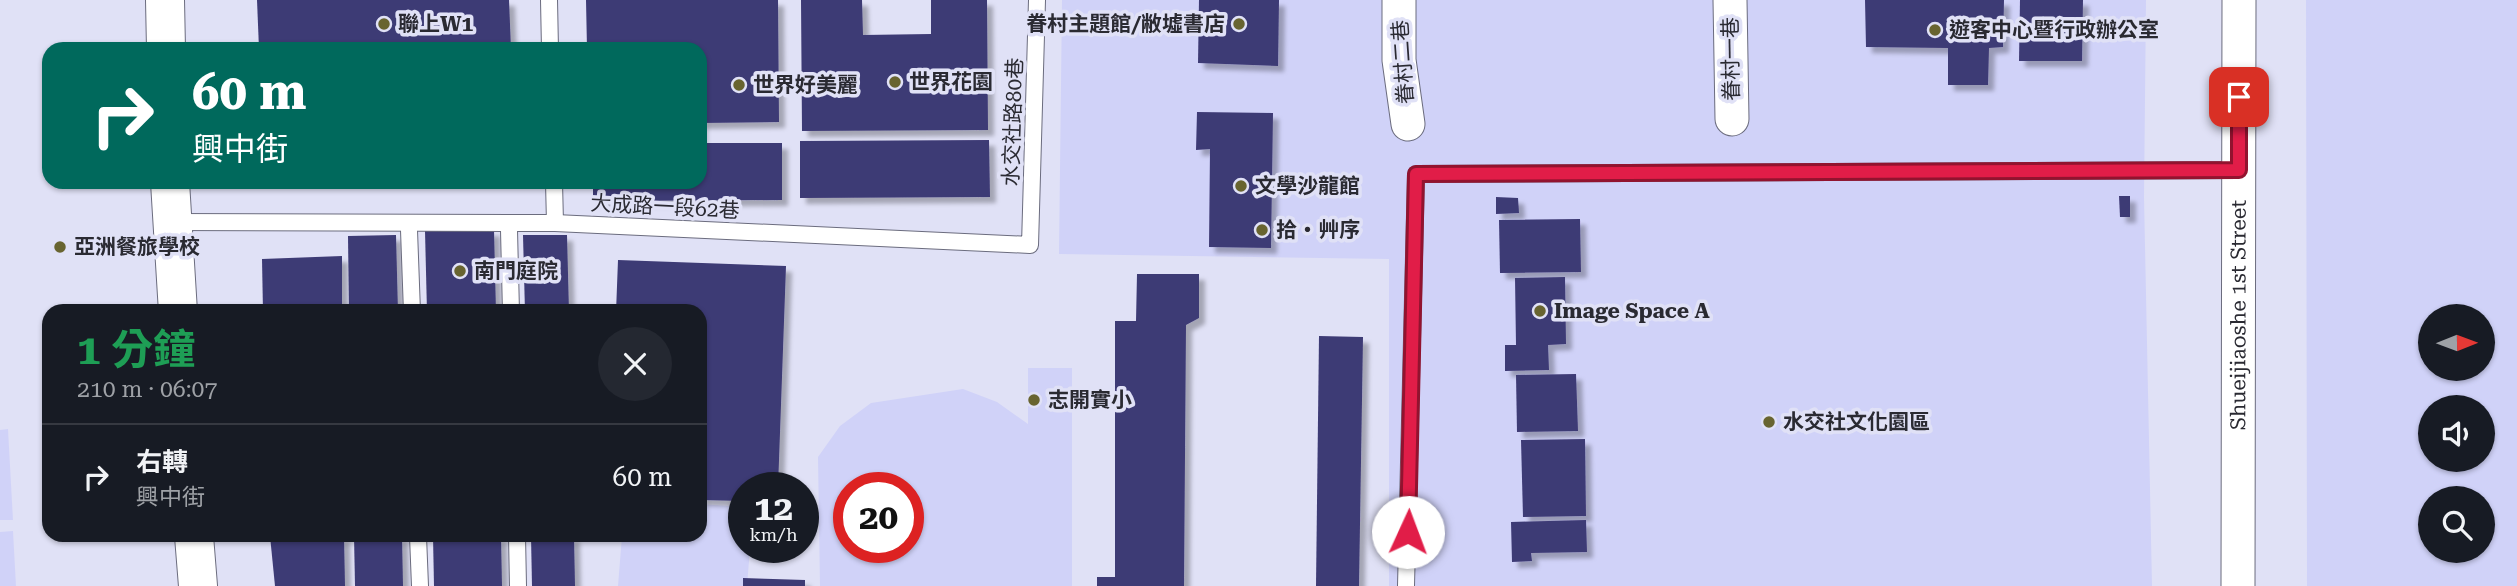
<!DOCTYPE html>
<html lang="zh-TW">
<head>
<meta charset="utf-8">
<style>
	body { margin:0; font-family:"Roboto Serif","Noto Sans TC",serif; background:#242831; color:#f1f3f6; height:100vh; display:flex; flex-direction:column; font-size:26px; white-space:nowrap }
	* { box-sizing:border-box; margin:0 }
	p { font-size:23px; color:#9ea1a6 }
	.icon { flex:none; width:38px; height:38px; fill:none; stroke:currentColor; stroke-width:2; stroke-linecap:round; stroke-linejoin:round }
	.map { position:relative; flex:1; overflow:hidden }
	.side { position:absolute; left:42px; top:304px; width:665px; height:238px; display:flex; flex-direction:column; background:#171b24; border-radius:21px; box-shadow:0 2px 5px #0004 }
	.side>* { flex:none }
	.top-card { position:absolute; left:42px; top:42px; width:665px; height:147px; border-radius:21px; box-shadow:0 2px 5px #0004; background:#00695c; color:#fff; overflow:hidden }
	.needle { width:46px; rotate:89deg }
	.controls { position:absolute; left:2418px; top:304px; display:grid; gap:14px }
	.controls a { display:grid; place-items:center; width:77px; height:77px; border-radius:50%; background:#171b24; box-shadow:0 2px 5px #0004; font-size:35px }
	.speed { position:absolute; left:728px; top:472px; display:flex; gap:14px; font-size:35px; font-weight:700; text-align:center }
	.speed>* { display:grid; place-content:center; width:91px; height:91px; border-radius:50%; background:#171b24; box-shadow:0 2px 5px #0004; line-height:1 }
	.speed small { font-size:18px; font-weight:400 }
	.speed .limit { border:10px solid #d22; background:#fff; color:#111 }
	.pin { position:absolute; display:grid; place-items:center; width:60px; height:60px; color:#fff; margin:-30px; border-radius:14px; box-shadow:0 4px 10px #0006 }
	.me { position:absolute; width:77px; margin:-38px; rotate:2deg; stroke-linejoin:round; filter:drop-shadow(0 0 5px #0008) }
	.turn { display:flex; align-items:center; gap:24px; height:147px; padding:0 35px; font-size:32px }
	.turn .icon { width:91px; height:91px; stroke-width:2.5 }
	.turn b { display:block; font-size:49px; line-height:60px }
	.round { display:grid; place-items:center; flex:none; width:74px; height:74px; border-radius:37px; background:#242831 }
	.summary { display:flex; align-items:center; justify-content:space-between; height:119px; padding:0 35px }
	h1 { font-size:42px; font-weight:700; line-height:52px; color:#1e9e55 }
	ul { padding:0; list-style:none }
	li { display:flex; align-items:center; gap:21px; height:105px; padding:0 35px; border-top:2px solid #363941 }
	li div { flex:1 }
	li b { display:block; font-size:26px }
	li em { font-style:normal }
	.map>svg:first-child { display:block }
	.green { fill:#d0d2f8; fill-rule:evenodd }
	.building { fill:#3e3a75; filter:url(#shadow) }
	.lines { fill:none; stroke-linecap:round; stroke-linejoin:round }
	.lane-casing { stroke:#6b6c7e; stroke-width:18 }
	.street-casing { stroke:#6b6c7e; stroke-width:35 }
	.secondary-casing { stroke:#6b6c7e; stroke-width:40 }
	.lane { stroke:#fff; stroke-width:16 }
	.street { stroke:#fff; stroke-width:33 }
	.secondary { stroke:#fff; stroke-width:38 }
	.route-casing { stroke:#92132f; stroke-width:18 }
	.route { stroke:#e11d48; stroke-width:12 }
	.poi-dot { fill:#686430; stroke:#e0e1f6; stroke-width:2.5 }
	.labels { text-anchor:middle; stroke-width:7; stroke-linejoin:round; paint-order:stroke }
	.poi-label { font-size:21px; font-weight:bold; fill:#2a2a32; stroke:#e0e1f6; text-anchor:start }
	.street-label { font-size:21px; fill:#2a2a32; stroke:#e0e1f6 }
</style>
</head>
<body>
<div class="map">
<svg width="2517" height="586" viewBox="0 0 2517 586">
	<defs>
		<filter id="shadow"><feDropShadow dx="6" dy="6" stdDeviation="2" flood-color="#0004"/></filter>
	</defs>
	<rect width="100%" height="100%" fill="#e0e1f6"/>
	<g class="green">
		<polygon points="1062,0 2146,0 2144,197 2152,586 1389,586 1389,259 1059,254"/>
		<path d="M2306 0H2517V586H2307ZM2431 317H2483V369H2431ZM2431 408H2483V460H2431ZM2431 499H2483V551H2431Z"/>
		<path d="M1028 368H1072V586H820L818 457 840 426 871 403 963 389 997 402 1028 424ZM849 488H908V548H849Z"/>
		<polygon points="8,429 13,520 0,520 0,430"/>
		<polygon points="700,504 744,507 744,548 750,548 747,586 618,586 622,536 700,536"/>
		<polygon points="13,531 16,586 0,586 0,532"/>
	</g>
	<g class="building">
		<polygon points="257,0 509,0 511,49 259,49"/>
		<polygon points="586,0 778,0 779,122 700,123 700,49 587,49"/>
		<polygon points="801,0 862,0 863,35 931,34 931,0 987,0 988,130 802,131"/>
		<polygon points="1199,0 1279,0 1278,66 1198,63"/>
		<polygon points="1865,0 2004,0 2003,47 1989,48 1988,85 1948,85 1948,48 1866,47"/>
		<polygon points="2020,0 2083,0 2082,61 2019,61"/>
		<polygon points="1197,112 1273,113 1271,248 1209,247 1210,149 1196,150"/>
		<polygon points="989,140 990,197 800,198 800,141"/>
		<polygon points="700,143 782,143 782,200 593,201 593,182 700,182"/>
		<polygon points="2119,196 2130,196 2130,217 2120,217"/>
		<polygon points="1496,197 1518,198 1519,213 1496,214"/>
		<polygon points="1580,219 1581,272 1500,273 1499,220"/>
		<polygon points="494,230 496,312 427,312 425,231"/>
		<polygon points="396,235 398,312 349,312 348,236"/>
		<polygon points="523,235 567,235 569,312 525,312"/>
		<polygon points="342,256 342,312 263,312 262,259"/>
		<polygon points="618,260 786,266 778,488 744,488 744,501 700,500 700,312 616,312"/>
		<polygon points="1137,274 1199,274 1199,318 1186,325 1184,586 1097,586 1097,577 1115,577 1115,321 1136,321"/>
		<polygon points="1565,277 1566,344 1548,345 1549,370 1505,371 1505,345 1516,345 1515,278"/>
		<polygon points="1319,336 1363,337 1359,586 1316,586"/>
		<polygon points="1576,374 1578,431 1517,432 1516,375"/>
		<polygon points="1585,439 1586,516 1523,517 1521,440"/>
		<polygon points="1586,520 1587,552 1531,553 1532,561 1512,562 1511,522"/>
		<polygon points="270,536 344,536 345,586 275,586"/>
		<polygon points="354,536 402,536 403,586 355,586"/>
		<polygon points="433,536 501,536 502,586 434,586"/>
		<polygon points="531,536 574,536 575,586 532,586"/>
		<polygon points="743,578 805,580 805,586 743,586"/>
	</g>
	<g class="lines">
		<g class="lane-casing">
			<g id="lane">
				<polyline points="549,0 550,49"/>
				<polyline points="554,182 555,223"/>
				<polyline points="171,222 555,223 1030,245 1037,0"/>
				<polyline points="409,230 412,312"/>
				<polyline points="509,230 511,312"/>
				<polyline points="418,536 420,586"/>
				<polyline points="517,536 518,586"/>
				<polyline points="1406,586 1416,174 2239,170"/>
			</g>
		</g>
		<g class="street-casing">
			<g id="street">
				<polyline points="1399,0 1399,60 1408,124"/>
				<polyline points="1730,0 1732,119"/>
				<path id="s1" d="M2238 586 2239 0"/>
			</g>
		</g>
		<g class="secondary-casing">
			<g id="secondary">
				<polyline points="165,0 166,49"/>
				<polyline points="170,182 178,312"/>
				<polyline points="194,536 198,586"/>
			</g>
		</g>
		<use href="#lane" class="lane"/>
		<use href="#street" class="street"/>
		<use href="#secondary" class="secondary"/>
	</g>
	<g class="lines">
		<g class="route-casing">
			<polyline id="route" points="1408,532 1416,174 2239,170 2239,97"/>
		</g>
		<use href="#route" class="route"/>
	</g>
	<g class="poi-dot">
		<circle cx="384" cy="24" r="7"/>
		<circle cx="1239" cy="24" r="7"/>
		<circle cx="1935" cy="30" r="7"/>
		<circle cx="895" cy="82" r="7"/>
		<circle cx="739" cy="85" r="7"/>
		<circle cx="1241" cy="186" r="7"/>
		<circle cx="1262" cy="230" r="7"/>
		<circle cx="60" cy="247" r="7"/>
		<circle cx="460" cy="271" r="7"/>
		<circle cx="1540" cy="311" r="7"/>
		<circle cx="1034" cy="400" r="7"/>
		<circle cx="1769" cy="422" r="7"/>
	</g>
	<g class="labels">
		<g class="poi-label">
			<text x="398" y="31">聯上W1</text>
			<text x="1225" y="31" text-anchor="end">眷村主題館/敝墟書店</text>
			<text x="1949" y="37">遊客中心暨行政辦公室</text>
			<text x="909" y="89">世界花園</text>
			<text x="753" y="92">世界好美麗</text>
			<text x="1255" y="193">文學沙龍館</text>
			<text x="1276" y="237">拾・艸序</text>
			<text x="74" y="254">亞洲餐旅學校</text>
			<text x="474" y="278">南門庭院</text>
			<text x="1554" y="318">Image Space A</text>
			<text x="1048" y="407">志開實小</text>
			<text x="1783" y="429">水交社文化園區</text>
		</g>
		<g class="street-label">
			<text transform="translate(1731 59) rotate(-91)" y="7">眷村一巷</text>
			<text transform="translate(1403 62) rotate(-94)" y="7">眷村二巷</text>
			<text transform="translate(1013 122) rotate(-88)" y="7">水交社路80巷</text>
			<text transform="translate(665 207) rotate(3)" y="7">大成路一段62巷</text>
			<text dy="7" stroke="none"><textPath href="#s1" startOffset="271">Shueijiaoshe 1st Street</textPath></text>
		</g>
	</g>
</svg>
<div class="controls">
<a><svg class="needle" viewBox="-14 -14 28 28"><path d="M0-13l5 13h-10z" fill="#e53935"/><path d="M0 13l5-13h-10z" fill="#9ea1a6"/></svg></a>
<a><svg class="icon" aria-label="sound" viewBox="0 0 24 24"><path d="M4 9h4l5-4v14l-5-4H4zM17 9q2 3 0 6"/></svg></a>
<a><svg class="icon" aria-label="search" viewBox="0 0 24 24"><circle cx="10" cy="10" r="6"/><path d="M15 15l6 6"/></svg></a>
</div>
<div class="speed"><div>12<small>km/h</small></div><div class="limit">20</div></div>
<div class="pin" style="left:2239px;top:97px;background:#d93025"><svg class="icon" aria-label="arrive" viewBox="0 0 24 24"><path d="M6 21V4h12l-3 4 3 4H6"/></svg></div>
<svg class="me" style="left:1408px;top:532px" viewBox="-20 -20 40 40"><circle r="19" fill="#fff"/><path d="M0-13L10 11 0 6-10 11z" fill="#e11d48"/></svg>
<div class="top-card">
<div class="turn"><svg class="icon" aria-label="right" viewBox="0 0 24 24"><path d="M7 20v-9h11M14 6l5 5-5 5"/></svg><div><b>60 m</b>興中街</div></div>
</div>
<section class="side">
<div class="summary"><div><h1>1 分鐘</h1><p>210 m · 06:07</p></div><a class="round"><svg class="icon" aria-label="close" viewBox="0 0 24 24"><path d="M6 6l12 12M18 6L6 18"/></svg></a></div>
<ul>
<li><svg class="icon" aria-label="right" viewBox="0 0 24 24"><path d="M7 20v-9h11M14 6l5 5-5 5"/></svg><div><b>右轉</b><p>興中街</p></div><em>60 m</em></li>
</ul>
</section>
</div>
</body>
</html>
